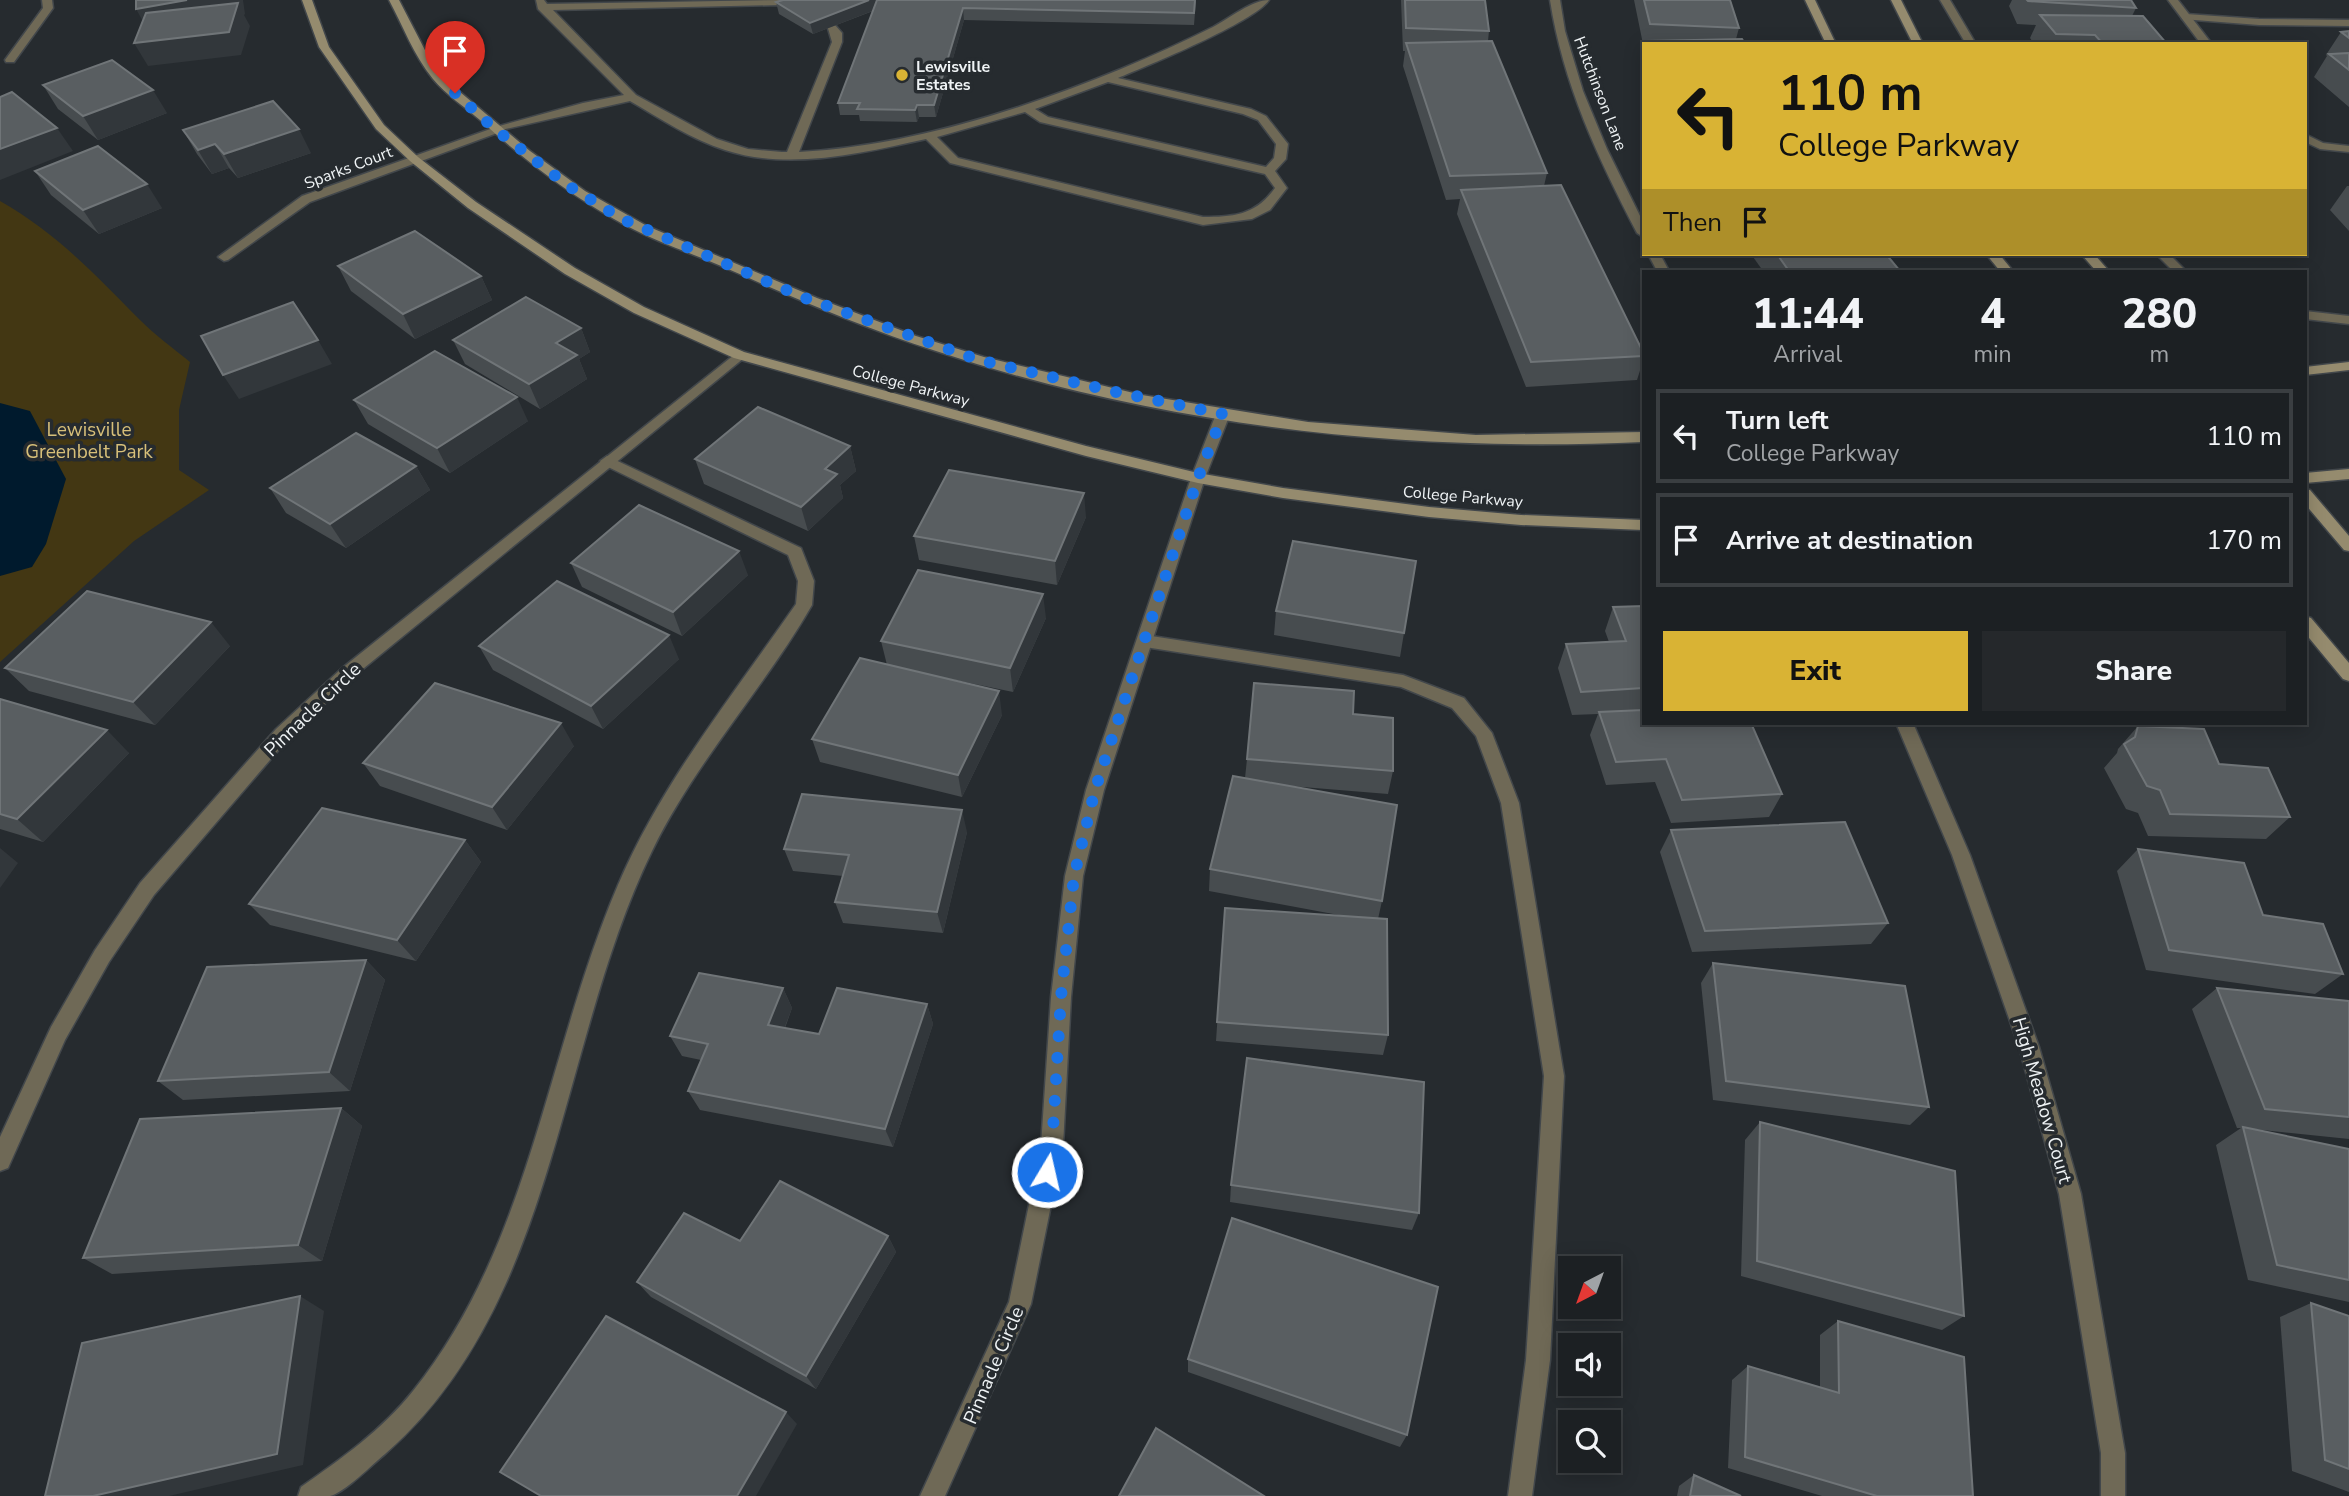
<!DOCTYPE html>
<html lang="en">
<head>
<meta charset="utf-8">
<style>
	body { margin:0; font-family:"Nunito Sans",sans-serif; background:#25282b; color:#f1f3f6; height:100vh; display:flex; flex-direction:column; font-size:26px; white-space:nowrap }
	* { box-sizing:border-box; margin:0 }
	p { font-size:23px; color:#a0a3a6 }
	.icon { flex:none; width:38px; height:38px; fill:none; stroke:currentColor; stroke-width:2; stroke-linecap:round; stroke-linejoin:round }
	.map { position:relative; flex:1; overflow:hidden }
	.side { position:absolute; left:1642px; top:270px; width:665px; height:455px; display:flex; flex-direction:column; background:#1c2023; border-radius:0px; box-shadow:0 4px 18px #0003,0 0 0 2px #3a3e41 }
	.side>* { flex:none }
	.hud { position:absolute; left:1642px; top:42px; width:665px; height:214px; border-radius:0px; box-shadow:0 4px 18px #0003,0 0 0 2px #3a3e41; background:#d9b334; color:#111; overflow:hidden }
	.needle { width:46px; rotate:221deg }
	.controls { position:absolute; left:1558px; top:1256px; display:grid; gap:14px }
	.controls a { display:grid; place-items:center; width:63px; height:63px; border-radius:0px; background:#1c2023; box-shadow:0 4px 18px #0003,0 0 0 2px #3a3e41; font-size:35px }
	.pin { position:absolute; display:grid; place-items:center; width:60px; height:60px; color:#fff; margin:-72px -30px; border-radius:50% 50% 50% 0; rotate:-45deg; box-shadow:0 0 7px #0007 }
	.pin .icon { rotate:45deg }
	.me { position:absolute; width:77px; margin:-38px; rotate:9deg; stroke-linejoin:round; filter:drop-shadow(0 0 5px #0008) }
	.turn { display:flex; align-items:center; gap:24px; height:147px; padding:0 21px; font-size:32px }
	.turn .icon { width:91px; height:91px; stroke-width:2.5 }
	.turn b { display:block; font-size:49px; line-height:60px }
	.then { display:flex; align-items:center; height:66px; padding:0 21px; background:#0003; gap:14px; font-size:26px }
	.eta { display:flex; justify-content:space-evenly; align-items:center; height:119px; text-align:center }
	.eta b { font-size:42px; font-weight:800; line-height:49px }
	.button { display:flex; gap:14px; margin-top:auto; padding:14px 21px }
	.button a { flex:1; height:80px; border-radius:0px; background:#d9b334; color:#111; font-size:28px; font-weight:800; line-height:80px; text-align:center }
	.button a+a { background:#25282b; color:#f1f3f6 }
	ul { padding:0; list-style:none }
	li { display:flex; align-items:center; gap:21px; height:94px; margin:0 14px 10px; padding:0 7px; border:4px solid #3a3e41; border-radius:0px }
	li div { flex:1 }
	li b { display:block; font-size:26px }
	li em { font-style:normal }
	.map>svg:first-child { display:block }
	.green { fill:#433713 }
	.lines { fill:none; stroke-linecap:round; stroke-linejoin:round }
	.river { fill:#001a2d; fill-rule:evenodd }
	.lane-casing { stroke:#42474b; stroke-width:3 }
	.street-casing { stroke:#42474b; stroke-width:3 }
	.secondary-casing { stroke:#42474b; stroke-width:3 }
	.lane { fill:#6f6956; fill-rule:evenodd }
	.street { fill:#6f6956; fill-rule:evenodd }
	.secondary { fill:#958b6e; fill-rule:evenodd }
	.wall { fill:#474c4f }
	.shaded-wall { fill:#32373b }
	.building { fill:#595e61; stroke:#707578; stroke-width:2 }
	.route { stroke:#1a73e8; stroke-width:12; stroke-dasharray:0 21.6 }
	.poi-dot { fill:#d9b334; stroke:#262b2f; stroke-width:2.5 }
	.labels { text-anchor:middle; stroke-width:7; stroke-linejoin:round; paint-order:stroke }
	.far-poi-label { font-size:16px; font-weight:bold; fill:#eff3f5; stroke:#262b2f; text-anchor:start }
	.far-street-label { font-size:16px; fill:#eff3f5; stroke:#262b2f }
	.park-label { font-size:19px; fill:#d7bf79; stroke:#262b2f }
	.street-label { font-size:19px; fill:#eff3f5; stroke:#262b2f }
</style>
</head>
<body>
<div class="map">
<svg width="2349" height="1496" viewBox="0 0 2349 1496">
	<rect width="100%" height="100%" fill="#262b2f"/>
	<path class="green" d="M0 201C58 234 94 274 140 320 155 335 173 348 190 362L179 410V470L209 490 134 541 0 662Z"/>
	<g class="lines">
		<polygon class="river" points="0,403 30,411 66,479 46,544 32,567 0,576"/>
		<g class="lane-casing">
			<g id="lane">
				<path d="M536 0H544L547 4 783 0 802 5V9L779 5 553 10 636 95 717 139 748 149 782 152H787L832 42 827 25H835L842 33V42L799 152C909 146 1021 110 1121 69 1152 56 1183 42 1213 27 1230 18 1252 0 1269 0 1255 22 1147 66 1118 78L1251 109 1266 116 1288 144 1286 159 1275 171 1287 188 1270 210 1252 219 1203 225 950 163 926 139C862 153 789 171 725 150 691 139 661 119 630 101L492 132V128L583 103 624 95 538 9ZM1108 82 1243 114 1258 120 1276 144 1274 158 1266 167 1048 117 1035 109ZM1025 112 1040 122 1265 174 1275 188C1256 215 1234 217 1203 217L958 158 937 137Z"/>
				<polygon points="1940,0 1950,0 1976,44 1966,44"/>
				<polygon points="2186,14 2259,19 2349,20 2349,26 2259,25 2182,19 2182,15"/>
				<polygon points="2156,254 2169,254 2186,271 2173,271"/>
				<polygon points="2305,311 2349,316 2349,324 2305,319"/>
				<path d="M607 456 801 548 814 581 812 605C763 690 695 762 652 851 557 1046 558 1303 385 1454 373 1464 344 1493 330 1496 320 1496 307 1496 298 1496L301 1487C341 1459 382 1430 413 1391 531 1244 546 1053 618 885 662 782 733 695 796 604L798 581 788 555 602 464 600 461Z"/>
				<polygon points="1145,635 1403,675 1464,698 1492,733 1519,803 1564,1076 1550,1360 1532,1496 1508,1496 1526,1360 1544,1076 1501,803 1476,736 1452,708 1401,687 1145,647 1137,641"/>
			</g>
		</g>
		<g class="street-casing">
			<g id="street">
				<polygon points="42,0 52,0 53,8 14,62 6,62 5,60 43,8"/>
				<path d="M1550 0H1560L1565 31 1583 91 1607 149 1643 222V237L1637 233C1598 158 1563 84 1550 0Z"/>
				<polygon points="2168,0 2178,0 2212,44 2201,44"/>
				<polygon points="496,127 500,128 500,132 310,202 228,260 224,261 218,257 302,196"/>
				<polygon points="2305,134 2323,143 2349,146 2349,152 2320,149 2305,142"/>
				<polygon points="1648,254 1660,254 1669,271 1657,271"/>
				<polygon points="739,351 744,352 744,358 353,677 288,739 154,895 109,962 65,1040 8,1168 0,1171 0,1137 51,1027 95,950 140,883 276,729 341,669"/>
				<polygon points="1223,409 1230,414 1205,478 1104,790 1083,876 1071,997 1063,1146 1031,1304 945,1496 920,1496 1009,1302 1041,1146 1051,997 1065,876 1086,790 1191,478 1216,414"/>
				<polygon points="1896,723 1913,723 1970,855 2039,1047 2081,1194 2125,1453 2125,1496 2101,1496 2101,1453 2059,1194 2019,1047 1952,855"/>
			</g>
		</g>
		<g class="secondary-casing">
			<g id="secondary">
				<polygon points="302,0 312,0 329,47 384,125 418,157 476,202 575,268 644,307 744,352 1086,446 1198,473 1283,488 1429,507 1521,515 1643,520 1643,530 1521,525 1429,517 1283,498 1198,483 1086,456 734,358 634,313 565,274 468,208 410,161 376,129 319,47"/>
				<path d="M389 0H399L428 56 447 81 530 151 585 191 647 226 817 298 916 336 984 357 1142 395 1308 422 1476 435 1643 432V442C1406 453 1162 426 936 351 867 329 801 301 735 272 695 254 652 241 614 219 566 192 521 157 480 120 465 107 446 95 433 79 414 56 403 26 389 0Z"/>
				<polygon points="1805,0 1815,0 1836,44 1826,44"/>
				<polygon points="1891,0 1901,0 1923,44 1913,44"/>
				<polygon points="1986,254 1999,254 2013,271 2000,271"/>
				<polygon points="2081,254 2094,254 2109,271 2096,271"/>
				<polygon points="2349,362 2349,370 2305,375 2305,367"/>
				<polygon points="2349,469 2349,479 2305,483 2305,473"/>
				<polygon points="2305,489 2310,490 2349,536 2349,551 2344,550 2305,504"/>
				<polygon points="2305,616 2311,618 2349,663 2349,681 2343,679 2305,633"/>
			</g>
		</g>
		<use href="#lane" class="lane"/>
		<use href="#street" class="street"/>
		<use href="#secondary" class="secondary"/>
	</g>
	<g class="wall">
		<polygon points="1196,0 1194,25 964,20 936,117 919,117 917,122 860,121 859,115 840,115 838,103 873,11 813,34 779,14 776,2"/>
		<polygon points="1401,0 1485,0 1489,31 1488,41 1547,173 1544,186 1643,352 1643,361 1637,380 1526,387 1457,214 1460,199 1446,200 1403,66 1405,51 1403,51"/>
		<polygon points="1634,0 1730,0 1739,28 1736,39 1745,44 1643,44"/>
		<polygon points="2012,0 2131,0 2136,8 2132,16 2167,44 2034,44 2030,38 2036,25 2017,24 2009,6"/>
		<polygon points="2349,31 2349,107 2314,77 2327,56 2326,55 2341,32"/>
		<polygon points="43,85 167,113 98,140 58,109"/>
		<polygon points="183,130 311,153 238,178 229,168 212,174 197,154"/>
		<polygon points="35,171 162,208 99,234 51,195"/>
		<polygon points="2347,186 2349,186 2349,231 2330,210"/>
		<polygon points="1751,254 1886,254 1900,271 1763,271"/>
		<polygon points="338,266 481,276 492,300 415,339 351,291"/>
		<polygon points="581,328 590,352 579,359 587,379 540,409 465,364 453,340"/>
		<polygon points="354,400 528,421 450,473 368,424"/>
		<polygon points="850,446 856,471 840,485 843,498 808,531 704,484 695,459"/>
		<polygon points="416,466 430,490 346,548 286,513 270,488"/>
		<polygon points="1086,517 1057,585 919,560 914,536"/>
		<polygon points="571,563 748,575 682,636 582,587"/>
		<polygon points="1643,606 1643,723 1782,794 1769,817 1671,823 1655,782 1606,785 1590,735 1598,714 1572,715 1558,668 1566,644 1609,642 1605,631 1613,607"/>
		<polygon points="1276,611 1404,633 1400,657 1274,635"/>
		<polygon points="1046,618 1013,692 907,670 1002,715 962,797 820,762 812,739 887,665 881,641"/>
		<polygon points="230,646 155,725 29,691 5,668"/>
		<polygon points="479,646 679,659 603,729 493,670"/>
		<polygon points="0,699 129,753 43,842 0,829"/>
		<polygon points="1353,714 1393,771 1388,794 1290,786 1382,901 1378,919 1388,1035 1383,1055 1216,1041 1225,908 1344,916 1209,891 1210,869 1245,778 1247,759"/>
		<polygon points="2138,726 2219,764 2290,817 2266,839 2148,836 2138,813 2126,809 2104,768 2117,753 2118,749"/>
		<polygon points="574,746 507,830 380,786 363,763"/>
		<polygon points="1671,830 1888,923 1871,944 1692,952 1660,852"/>
		<polygon points="967,832 943,933 843,923 835,902 843,876 793,871 784,849"/>
		<polygon points="465,840 481,862 416,961 270,925 249,904"/>
		<polygon points="2138,849 2263,915 2343,974 2315,994 2146,970 2117,871"/>
		<polygon points="366,960 385,980 350,1091 183,1100 158,1081"/>
		<polygon points="1713,963 1929,1107 1910,1125 1713,1100 1701,983"/>
		<polygon points="783,988 792,1008 785,1028 819,1034 927,1004 933,1024 893,1147 700,1110 688,1091 701,1060 682,1056 670,1036"/>
		<polygon points="2217,988 2349,1001 2349,1139 2253,1129 2349,1149 2349,1302 2248,1280 2216,1145 2241,1128 2237,1128 2192,1009"/>
		<polygon points="341,1108 362,1126 322,1261 112,1274 83,1258"/>
		<polygon points="1760,1122 1964,1316 1942,1330 1741,1276 1745,1140"/>
		<polygon points="1231,1185 1419,1213 1412,1230 1230,1202"/>
		<polygon points="888,1236 896,1252 816,1389 651,1297 637,1282 740,1241"/>
		<polygon points="2311,1303 2349,1316 2349,1492 2292,1471 2280,1317"/>
		<polygon points="1838,1321 1973,1496 1822,1496 1728,1468 1732,1380 1748,1366 1820,1388 1820,1335"/>
		<polygon points="1188,1359 1407,1435 1400,1447 1188,1372"/>
		<polygon points="1694,1475 1741,1496 1677,1496 1679,1486"/>
	</g>
	<g class="shaded-wall">
		<polygon points="187,0 243,0 245,14 244,15 250,26 241,55 148,66 134,43 149,32 136,9"/>
		<polygon points="869,0 879,0 880,8 813,34 810,23"/>
		<polygon points="963,8 964,20 936,117 934,105"/>
		<polygon points="153,90 167,113 98,140 83,116"/>
		<polygon points="917,105 919,117 917,122 915,110"/>
		<polygon points="57,128 73,151 0,180 0,149"/>
		<polygon points="299,129 311,153 238,178 224,154"/>
		<polygon points="215,144 229,168 212,174 198,150"/>
		<polygon points="147,184 162,208 99,234 83,210"/>
		<polygon points="481,276 492,300 415,339 403,314"/>
		<polygon points="581,328 590,352 579,359 587,379 540,409 529,384 556,343"/>
		<polygon points="318,340 332,364 239,399 223,375"/>
		<polygon points="517,397 528,421 450,473 437,448"/>
		<polygon points="850,446 856,471 840,485 843,498 808,531 801,507 825,469"/>
		<polygon points="416,466 430,490 346,548 330,524"/>
		<polygon points="1084,493 1086,517 1057,585 1055,561"/>
		<polygon points="739,551 748,575 682,636 673,612"/>
		<polygon points="1043,594 1046,618 1013,692 1010,668"/>
		<polygon points="211,622 230,646 155,725 133,702"/>
		<polygon points="669,635 679,659 603,729 591,706"/>
		<polygon points="999,691 1002,715 962,797 958,775"/>
		<polygon points="561,723 574,746 507,830 492,807"/>
		<polygon points="107,730 129,753 43,842 17,819"/>
		<polygon points="962,810 967,832 943,933 937,912"/>
		<polygon points="465,840 481,862 416,961 397,940"/>
		<polygon points="0,848 18,863 0,888"/>
		<polygon points="366,960 385,980 350,1091 329,1072"/>
		<polygon points="783,988 792,1008 778,1045 768,1025"/>
		<polygon points="927,1004 933,1024 893,1147 885,1129"/>
		<polygon points="341,1108 362,1126 322,1261 298,1245"/>
		<polygon points="888,1236 896,1252 816,1389 806,1376"/>
		<polygon points="300,1296 324,1311 303,1465 169,1496 93,1496"/>
		<polygon points="786,1412 797,1424 756,1496 737,1496"/>
	</g>
	<g class="building">
		<polygon points="136,0 187,0 136,9"/>
		<polygon points="783,0 869,0 810,23 776,2"/>
		<polygon points="877,0 1195,0 1194,13 963,8 934,105 917,105 915,110 857,109 860,103 838,103"/>
		<polygon points="1405,0 1485,0 1489,31 1406,28"/>
		<polygon points="1644,0 1730,0 1739,28 1650,24"/>
		<polygon points="2027,0 2131,0 2136,8 2028,1"/>
		<polygon points="238,3 229,32 134,43 146,13"/>
		<polygon points="2040,15 2143,16 2167,44 2103,44 2095,35 2056,34"/>
		<polygon points="2349,31 2349,38 2341,32"/>
		<polygon points="1742,39 1745,44 1650,44 1648,41"/>
		<polygon points="1492,41 1547,173 1450,176 1406,43"/>
		<polygon points="2349,53 2349,70 2329,54"/>
		<polygon points="112,60 153,90 83,116 43,85"/>
		<polygon points="12,92 57,128 0,149 0,97"/>
		<polygon points="273,101 299,129 224,154 215,144 198,150 183,130"/>
		<polygon points="98,146 147,184 83,210 35,171"/>
		<polygon points="1561,185 1643,352 1643,356 1531,362 1461,190"/>
		<polygon points="415,231 481,276 403,314 338,266"/>
		<polygon points="1777,254 1886,254 1900,271 1789,271"/>
		<polygon points="526,297 581,328 556,343 577,355 529,384 453,340"/>
		<polygon points="293,302 318,340 223,375 201,336"/>
		<polygon points="435,351 517,397 437,448 354,400"/>
		<polygon points="758,407 850,446 825,469 837,474 801,507 695,459"/>
		<polygon points="356,433 416,466 330,524 270,488"/>
		<polygon points="949,470 1084,493 1055,561 914,536"/>
		<polygon points="639,505 739,551 673,612 571,563"/>
		<polygon points="1293,541 1416,561 1404,633 1276,611"/>
		<polygon points="918,570 1043,594 1010,668 881,641"/>
		<polygon points="557,581 669,635 591,706 479,646"/>
		<polygon points="87,591 211,622 133,702 5,668"/>
		<polygon points="1643,606 1643,688 1581,692 1566,644 1626,641 1613,607"/>
		<polygon points="860,658 999,691 958,775 812,739"/>
		<polygon points="435,683 561,723 492,807 363,763"/>
		<polygon points="1254,683 1354,691 1353,714 1393,718 1393,771 1247,759"/>
		<polygon points="0,699 107,730 17,819 0,814"/>
		<polygon points="1643,710 1643,723 1751,723 1782,794 1682,800 1666,759 1616,762 1599,712"/>
		<polygon points="2138,726 2204,729 2219,764 2268,768 2290,817 2170,814 2160,790 2147,786 2124,744 2135,737"/>
		<polygon points="1233,776 1397,805 1382,901 1210,869"/>
		<polygon points="802,794 962,810 937,912 835,902 849,855 784,849"/>
		<polygon points="322,808 465,840 397,940 249,904"/>
		<polygon points="1845,822 1888,923 1705,931 1671,830"/>
		<polygon points="2138,849 2244,863 2263,915 2323,924 2343,974 2169,950"/>
		<polygon points="1225,908 1387,919 1388,1035 1217,1022"/>
		<polygon points="366,960 329,1072 158,1081 207,967"/>
		<polygon points="1713,963 1905,986 1929,1107 1726,1081"/>
		<polygon points="699,973 783,988 768,1025 819,1034 837,988 927,1004 885,1129 688,1091 708,1044 670,1036"/>
		<polygon points="2217,988 2349,1001 2349,1117 2265,1109"/>
		<polygon points="1247,1058 1424,1082 1419,1213 1231,1185"/>
		<polygon points="341,1108 298,1245 83,1258 140,1119"/>
		<polygon points="1760,1122 1955,1171 1964,1316 1757,1261"/>
		<polygon points="2243,1127 2349,1149 2349,1280 2277,1265"/>
		<polygon points="780,1181 888,1236 806,1376 637,1282 684,1213 740,1241"/>
		<polygon points="1232,1218 1438,1287 1407,1435 1188,1359"/>
		<polygon points="300,1296 277,1454 93,1496 45,1496 82,1343"/>
		<polygon points="2311,1303 2349,1316 2349,1469 2325,1460"/>
		<polygon points="606,1316 786,1412 737,1496 541,1496 500,1472"/>
		<polygon points="1838,1321 1964,1357 1973,1496 1877,1496 1745,1457 1748,1366 1839,1393"/>
		<polygon points="1156,1428 1264,1496 1119,1496"/>
		<polygon points="1694,1475 1741,1496 1690,1496"/>
	</g>
	<g class="lines">
		<polyline class="route" points="455,93 496,130 567,185 622,219 805,298 979,360 1116,392 1223,414 1198,478 1095,790 1074,876 1061,997 1052,1146 1047,1172"/>
	</g>
	<circle class="poi-dot" cx="902" cy="75" r="7"/>
	<g class="labels">
		<g class="far-poi-label">
			<text x="916" y="72">Lewisville<tspan x="916" dy="18">Estates</tspan></text>
		</g>
		<g class="far-street-label">
			<text transform="translate(1601 93) rotate(69)" y="6">Hutchinson Lane</text>
			<text transform="translate(348 167) rotate(-21)" y="6">Sparks Court</text>
			<text transform="translate(911 385) rotate(15)" y="6">College Parkway</text>
			<text transform="translate(1463 496) rotate(5)" y="6">College Parkway</text>
		</g>
		<g class="park-label">
			<text x="89" y="436">Lewisville<tspan x="89" dy="22">Greenbelt Park</tspan></text>
		</g>
		<g class="street-label">
			<text transform="translate(312 709) rotate(-44)" y="7">Pinnacle Circle</text>
			<text transform="translate(2043 1100) rotate(74)" y="7">High Meadow Court</text>
			<text transform="translate(993 1365) rotate(-67)" y="7">Pinnacle Circle</text>
		</g>
	</g>
</svg>
<div class="controls">
<a><svg class="needle" viewBox="-14 -14 28 28"><path d="M0-13l5 13h-10z" fill="#e53935"/><path d="M0 13l5-13h-10z" fill="#a0a3a6"/></svg></a>
<a><svg class="icon" aria-label="sound" viewBox="0 0 24 24"><path d="M4 9h4l5-4v14l-5-4H4zM17 9q2 3 0 6"/></svg></a>
<a><svg class="icon" aria-label="search" viewBox="0 0 24 24"><circle cx="10" cy="10" r="6"/><path d="M15 15l6 6"/></svg></a>
</div>
<div class="pin" style="left:455px;top:93px;background:#d93025"><svg class="icon" aria-label="arrive" viewBox="0 0 24 24"><path d="M6 21V4h12l-3 4 3 4H6"/></svg></div>
<svg class="me" style="left:1047px;top:1172px" viewBox="-20 -20 40 40"><circle r="17" fill="#1a73e8" stroke="#fff" stroke-width="3"/><path d="M0-11L8 9 0 5-8 9z" fill="#fff"/></svg>
<div class="hud">
<div class="turn"><svg class="icon" aria-label="left" viewBox="0 0 24 24"><path d="M17 20v-9H6M10 6l-5 5 5 5"/></svg><div><b>110 m</b>College Parkway</div></div>
<div class="then">Then<svg class="icon" aria-label="arrive" viewBox="0 0 24 24"><path d="M6 21V4h12l-3 4 3 4H6"/></svg></div>
</div>
<section class="side">
<div class="eta">
<div><b>11:44</b><p>Arrival</p></div>
<div><b>4</b><p>min</p></div>
<div><b>280</b><p>m</p></div>
</div>
<ul>
<li><svg class="icon" aria-label="left" viewBox="0 0 24 24"><path d="M17 20v-9H6M10 6l-5 5 5 5"/></svg><div><b>Turn left</b><p>College Parkway</p></div><em>110 m</em></li>
<li><svg class="icon" aria-label="arrive" viewBox="0 0 24 24"><path d="M6 21V4h12l-3 4 3 4H6"/></svg><div><b>Arrive at destination</b></div><em>170 m</em></li>
</ul>
<div class="button"><a>Exit</a><a>Share</a></div>
</section>
</div>
</body>
</html>
